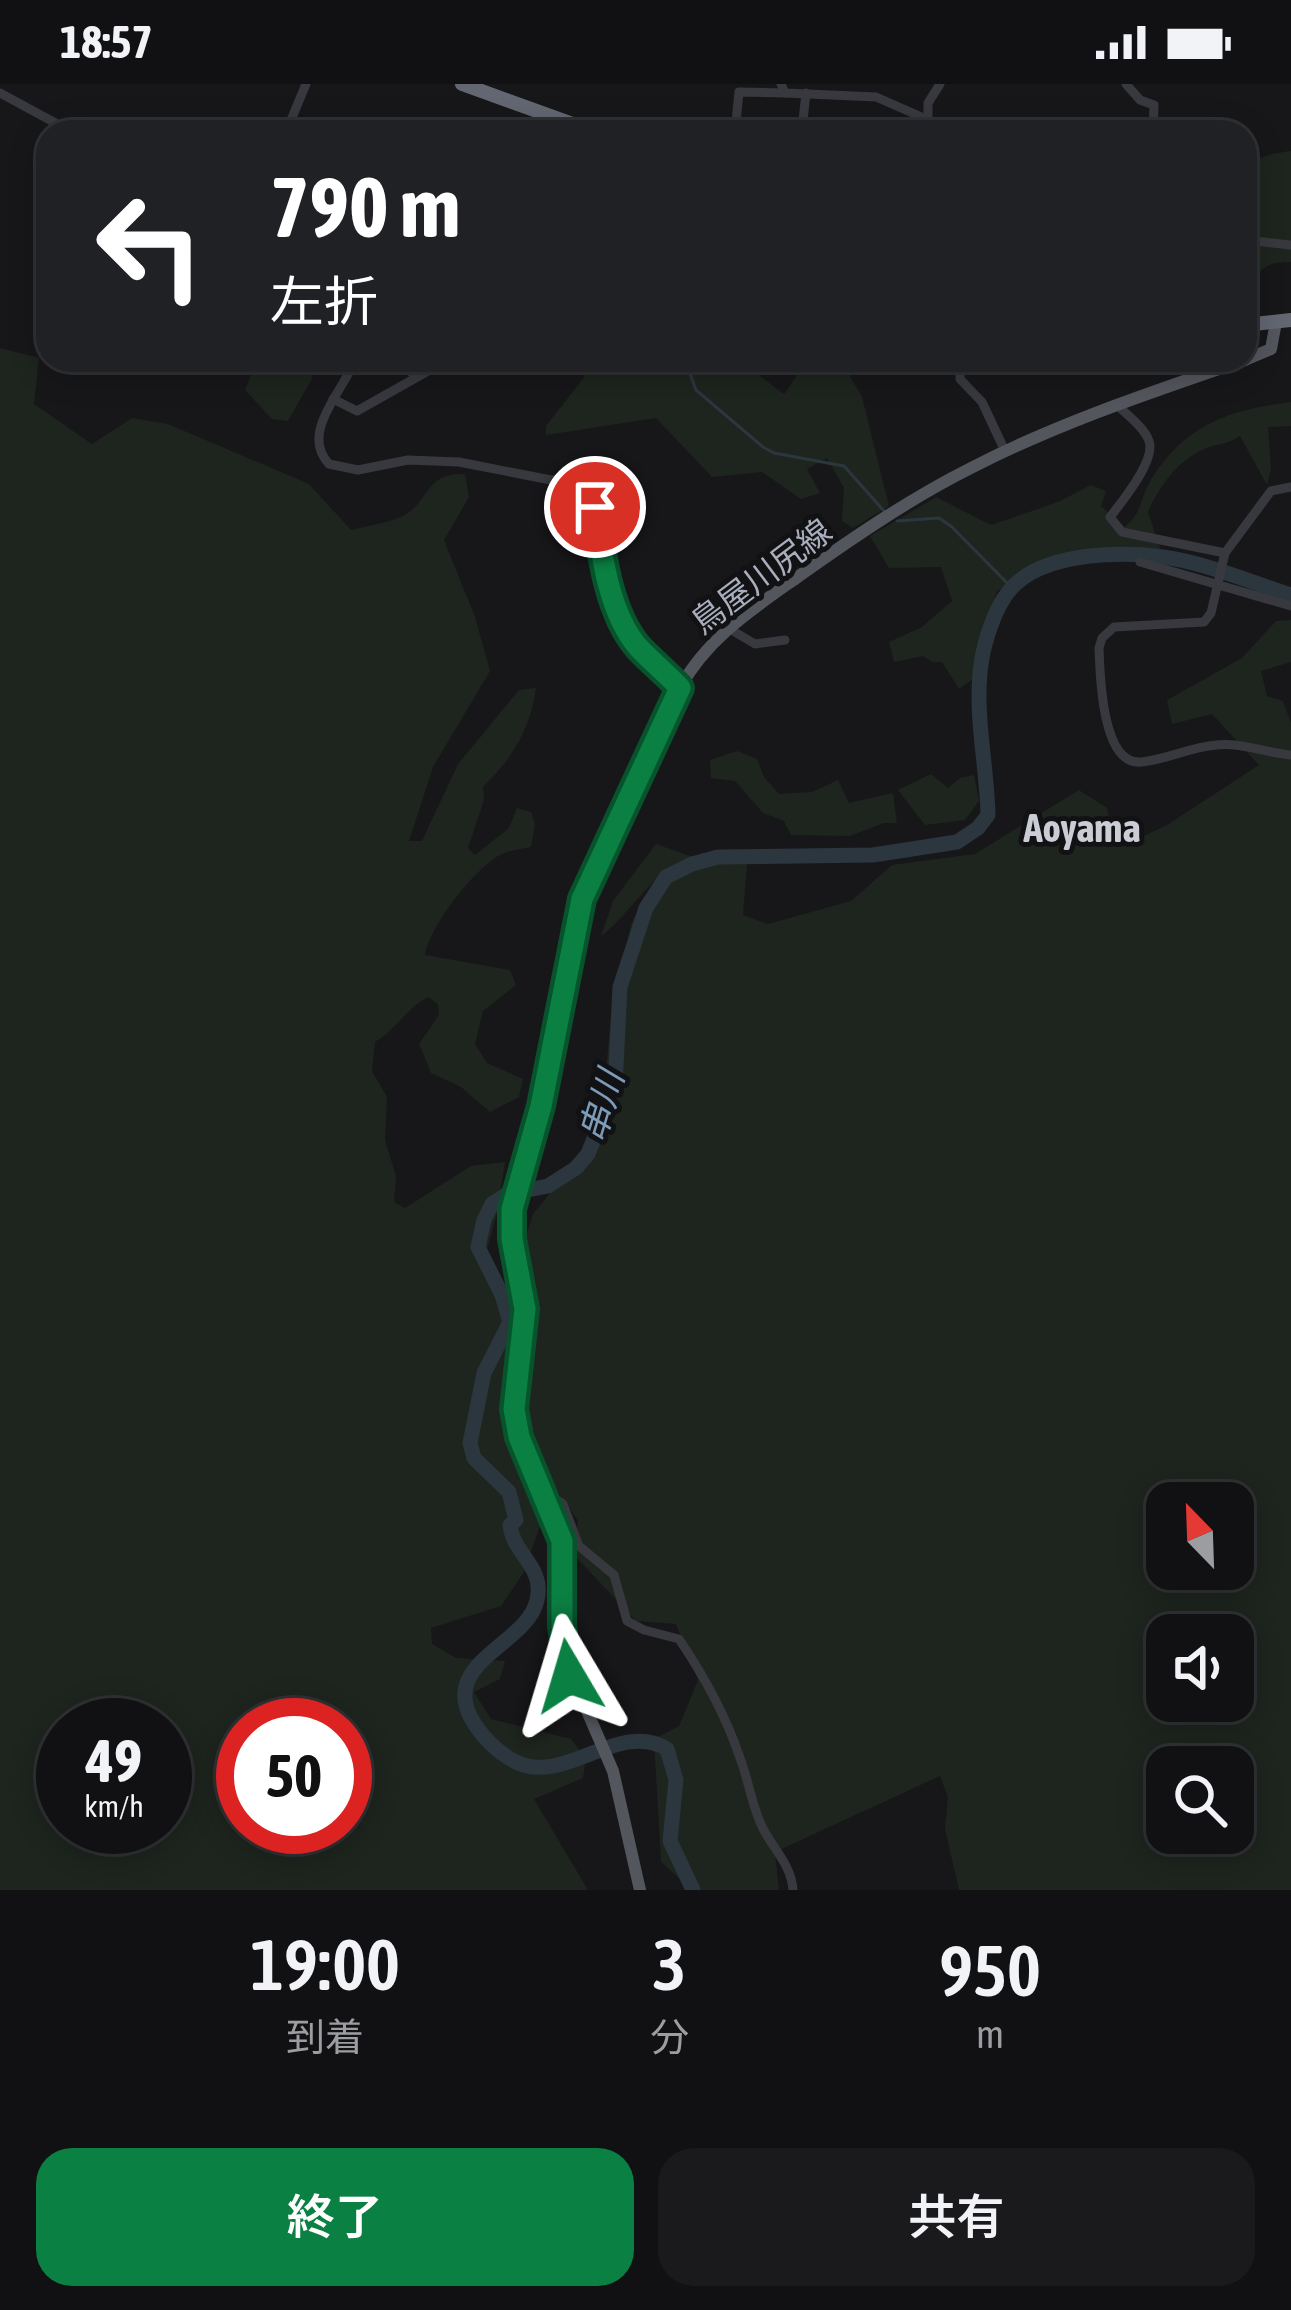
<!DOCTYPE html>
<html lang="ja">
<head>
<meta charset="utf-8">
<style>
	body { margin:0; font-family:"Asap Condensed","Noto Sans JP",sans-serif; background:#1a1a1d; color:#f1f3f6; height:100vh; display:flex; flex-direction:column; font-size:45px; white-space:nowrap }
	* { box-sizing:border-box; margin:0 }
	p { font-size:39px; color:#9c9da0 }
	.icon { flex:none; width:66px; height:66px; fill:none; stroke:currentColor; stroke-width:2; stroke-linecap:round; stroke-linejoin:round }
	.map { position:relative; height:1806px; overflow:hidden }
	.drawer { display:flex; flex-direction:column; background:#111114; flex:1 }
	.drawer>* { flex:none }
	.guide { position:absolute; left:36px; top:36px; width:1221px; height:252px; border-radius:36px; box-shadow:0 6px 30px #0003,0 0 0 3px #303134; background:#202124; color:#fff; overflow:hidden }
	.needle { width:78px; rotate:337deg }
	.tools { position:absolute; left:1146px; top:1398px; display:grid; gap:24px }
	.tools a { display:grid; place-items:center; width:108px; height:108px; border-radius:24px; background:#111114; box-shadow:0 6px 30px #0003,0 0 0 3px #303134; font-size:60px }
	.speed { position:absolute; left:36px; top:1614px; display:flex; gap:24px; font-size:60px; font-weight:700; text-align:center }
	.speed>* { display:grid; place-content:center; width:156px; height:156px; border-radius:50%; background:#111114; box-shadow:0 6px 30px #0003,0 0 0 3px #303134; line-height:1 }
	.speed small { font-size:30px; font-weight:400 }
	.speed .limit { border:18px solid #d22; background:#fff; color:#111 }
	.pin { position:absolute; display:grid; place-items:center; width:102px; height:102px; color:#fff; margin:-51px; border:6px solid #fff; border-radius:50%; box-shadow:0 3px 12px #0007 }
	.me { position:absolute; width:132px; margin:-66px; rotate:353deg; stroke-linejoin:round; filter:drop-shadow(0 0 9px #0008) }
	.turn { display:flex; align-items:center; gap:42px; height:252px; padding:0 36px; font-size:54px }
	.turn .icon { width:156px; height:156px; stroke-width:2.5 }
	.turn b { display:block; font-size:84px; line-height:102px }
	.eta { display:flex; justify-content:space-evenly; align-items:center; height:204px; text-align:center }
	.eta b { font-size:72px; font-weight:600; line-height:84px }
	.cta { display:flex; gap:24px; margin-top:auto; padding:24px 36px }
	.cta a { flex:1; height:138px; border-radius:36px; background:#0b8043; color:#fff; font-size:48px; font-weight:600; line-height:138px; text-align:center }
	.cta a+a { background:#1a1a1d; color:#f1f3f6 }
	.status { display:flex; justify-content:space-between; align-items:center; height:84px; padding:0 60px; background:#111114; direction:ltr }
	.status svg { height:33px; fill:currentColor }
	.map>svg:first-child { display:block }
	.green { fill:#1d251e; fill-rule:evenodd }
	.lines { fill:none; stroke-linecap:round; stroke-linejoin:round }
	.stream { stroke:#2c363f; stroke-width:3 }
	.river { stroke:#2c363f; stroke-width:15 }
	.minor { stroke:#38393f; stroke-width:9 }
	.major { stroke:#54565e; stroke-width:12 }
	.highway { stroke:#636771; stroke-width:14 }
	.route-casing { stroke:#07532c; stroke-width:30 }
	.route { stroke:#0b8043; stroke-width:21 }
	.labels { text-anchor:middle; stroke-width:10; stroke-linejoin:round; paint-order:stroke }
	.street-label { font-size:33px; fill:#a8aebb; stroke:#121215 }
	.water-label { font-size:36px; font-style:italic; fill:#7c9cb9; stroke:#121215 }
	.quarter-label { font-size:39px; font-weight:bold; fill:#cacdd6; stroke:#121215 }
</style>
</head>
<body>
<div class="status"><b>18:57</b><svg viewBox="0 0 49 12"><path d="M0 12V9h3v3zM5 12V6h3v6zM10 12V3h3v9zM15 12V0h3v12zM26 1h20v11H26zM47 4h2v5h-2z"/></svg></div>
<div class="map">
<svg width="1291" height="1806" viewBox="0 0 1291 1806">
	<rect width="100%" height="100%" fill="#17171a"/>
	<g class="green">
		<path d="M1291 67V178C1265 177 1259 186 1245 207V90C1254 71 1272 70 1291 67Z"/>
		<path d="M0 264 39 274 34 320 92 360 132 334 168 340 309 400 351 446C367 442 386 439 401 433 430 420 423 388 465 390L469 413 444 456 475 533 490 587 433 683 409 757H422L458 680 519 606 536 604C530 646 513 673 483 703L484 716 468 764 475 771 509 744 517 724 531 728 535 740 531 763C522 765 510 766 502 770 476 782 429 843 425 871L510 886 516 901 483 927 475 960 487 979 523 995 519 1013 490 1028 461 1003 431 989 419 960 439 931 438 920 428 913C408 923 397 945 375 958L372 987 387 1013 385 1056 396 1092 394 1118 405 1124 471 1082 505 1078 497 1129 485 1173 512 1248 533 1232 525 1156 533 1130 577 1076 604 1009 611 932 629 856C626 829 665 796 689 786 707 778 728 779 747 780L743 831 768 840 851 817 892 781 975 770 1079 706 1107 724 1112 750 1129 759 1167 741 1259 681 1212 630 1172 640 1167 616 1242 574 1276 537 1291 536V578L1261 587 1267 612 1283 617 1291 639V1806H959L945 1745 948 1713 940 1692 775 1768 779 1806H692L661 1778 654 1655 679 1642 698 1596 676 1540 636 1537 575 1472 578 1437 554 1402 524 1488 501 1522 431 1544 432 1560 456 1574 505 1577 500 1595 474 1608 491 1635 571 1655 586 1674 583 1694 534 1715 588 1806H0ZM1167 1419H1233V1485H1167ZM1167 1551H1233V1617H1167ZM63 1641H165V1743H63ZM243 1641H345V1743H243ZM1167 1683H1233V1749H1167Z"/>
		<polygon points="575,276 739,276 784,310 808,276 841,276 862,313 889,422 853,444 842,437 844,404 827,374 807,385 820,409 801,415 762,388 712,393 656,334 546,351 546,342 585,292"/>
		<polygon points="257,277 297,286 310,284 312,295 288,337 272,335 245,306"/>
		<path d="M1291 318V342L1268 343 1271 384 1267 401 1240 352C1224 362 1214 360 1202 366 1177 377 1158 405 1148 428L1163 473 1094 464 1032 483 997 507 976 564 977 592 959 605 942 578H932L923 572 894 578 889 558 922 543 952 517 941 483 889 484 870 452 936 413 991 441 1058 418 1091 401 1106 407 1101 422 1124 443C1142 431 1141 411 1152 394 1187 339 1231 326 1291 318Z"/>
		<polygon points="737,667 757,675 764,693 779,710 812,708 838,696 849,719 893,709 897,739 884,739 850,752 791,751 784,737 763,729 735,697 711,694 710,676"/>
		<polygon points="931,690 948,704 960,694 974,691 979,717 965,736 925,741 898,706"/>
		<path d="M656 760 693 773C653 784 633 828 601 852L613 817Z"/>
	</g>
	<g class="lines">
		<g class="stream">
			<polyline points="685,276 696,306 763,363 774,369 844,382 884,427"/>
			<polyline points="897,437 939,434 952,443 1012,504"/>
		</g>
		<path class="river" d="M693 1806 670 1757 676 1696 667 1665C620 1635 564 1702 516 1678 498 1669 481 1652 471 1634 441 1577 528 1560 537 1516 545 1482 513 1471 510 1441L516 1436 509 1408 474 1374 470 1359 484 1289 510 1238 502 1211 478 1163 484 1136 492 1120 507 1110 548 1102 576 1084 588 1070 615 1002 620 903 646 824 666 793 692 780 718 773 873 771 957 758 978 744 988 731C987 680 973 625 982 574 985 556 994 529 1004 514 1034 464 1136 465 1185 477 1221 485 1256 500 1291 511"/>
		<g class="minor">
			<polyline points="781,0 785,9 876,13 924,34 927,46"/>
			<polyline points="1126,0 1140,16 1154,21 1153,48"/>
			<polyline points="0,9 72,48"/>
			<polyline points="928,39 928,19 940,0"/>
			<polyline points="737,42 802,46 806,9"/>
			<polyline points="286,48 306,0"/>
			<polyline points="735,48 739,8 785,9"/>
			<polyline points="1245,156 1291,161"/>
			<path d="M355 276C344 306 299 349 329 380L358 386 408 376 459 378 551 396 586 394C603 448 601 507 634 556 646 573 665 589 680 604"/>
			<polyline points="389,276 401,279 417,293"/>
			<polyline points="960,276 960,295 982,318 1005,367"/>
			<polyline points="333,315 357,327 444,278"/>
			<path d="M1117 321C1127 331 1144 343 1149 357 1156 376 1122 418 1110 433L1122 448 1225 469"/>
			<path d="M1291 403 1271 407 1225 469 1211 529 1204 538 1114 543 1102 554 1099 564C1100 592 1102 682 1141 678 1166 676 1190 663 1216 661 1241 658 1266 669 1291 671"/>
			<polyline points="1140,478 1291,522"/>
			<polyline points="728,544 755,560 785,556"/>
			<path d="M542 1405 563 1420 579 1462 614 1491 627 1537 644 1546 679 1555C704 1592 726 1632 740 1674 748 1695 751 1717 760 1738 770 1763 791 1778 793 1806"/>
		</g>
		<g class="major">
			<polyline points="1245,276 1271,265 1276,238"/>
			<path d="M640 1806 613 1687 563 1571V1457L519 1353 514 1325 525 1225 512 1155V1125L541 1022 582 815 680 604C707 554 754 524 799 492 854 453 911 414 971 384 1058 339 1152 308 1245 276"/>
		</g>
		<g class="highway">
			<polyline points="462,0 595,48"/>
			<polyline points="1245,241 1291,236"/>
		</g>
	</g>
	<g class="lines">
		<g class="route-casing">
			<path id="route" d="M569 1592 562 1542V1457L519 1353 514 1325 525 1225 512 1155V1125L541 1022 582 815 680 604C667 590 651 577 638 563 608 528 601 467 595 423"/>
		</g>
		<use href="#route" class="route"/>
	</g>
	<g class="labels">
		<g class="street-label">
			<text transform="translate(761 492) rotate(-37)" y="12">鳥屋川尻線</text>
		</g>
		<g class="water-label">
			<text transform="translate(601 1022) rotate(-73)" y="13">串川</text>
		</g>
		<g class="quarter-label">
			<text x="1082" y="758">Aoyama</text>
		</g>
	</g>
</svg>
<div class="tools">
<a><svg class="needle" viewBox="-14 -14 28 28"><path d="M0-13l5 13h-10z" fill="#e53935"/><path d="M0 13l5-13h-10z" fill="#9c9da0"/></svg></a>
<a><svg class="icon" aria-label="sound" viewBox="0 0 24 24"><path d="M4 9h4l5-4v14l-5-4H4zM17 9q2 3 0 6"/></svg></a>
<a><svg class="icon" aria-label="search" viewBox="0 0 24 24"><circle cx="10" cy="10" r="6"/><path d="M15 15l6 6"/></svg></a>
</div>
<div class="speed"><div>49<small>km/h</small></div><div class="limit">50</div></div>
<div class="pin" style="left:595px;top:423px;background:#d93025"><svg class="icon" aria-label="arrive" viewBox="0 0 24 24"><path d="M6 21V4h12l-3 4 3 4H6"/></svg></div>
<svg class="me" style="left:569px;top:1592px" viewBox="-20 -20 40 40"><path d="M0-17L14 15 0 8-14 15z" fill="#0b8043" stroke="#fff" stroke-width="4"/></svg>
<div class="guide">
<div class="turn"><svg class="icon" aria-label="left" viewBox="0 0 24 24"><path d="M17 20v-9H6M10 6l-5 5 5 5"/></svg><div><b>790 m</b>左折</div></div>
</div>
</div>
<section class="drawer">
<div class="eta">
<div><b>19:00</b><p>到着</p></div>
<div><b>3</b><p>分</p></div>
<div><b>950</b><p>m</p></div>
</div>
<div class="cta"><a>終了</a><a>共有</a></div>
</section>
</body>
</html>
